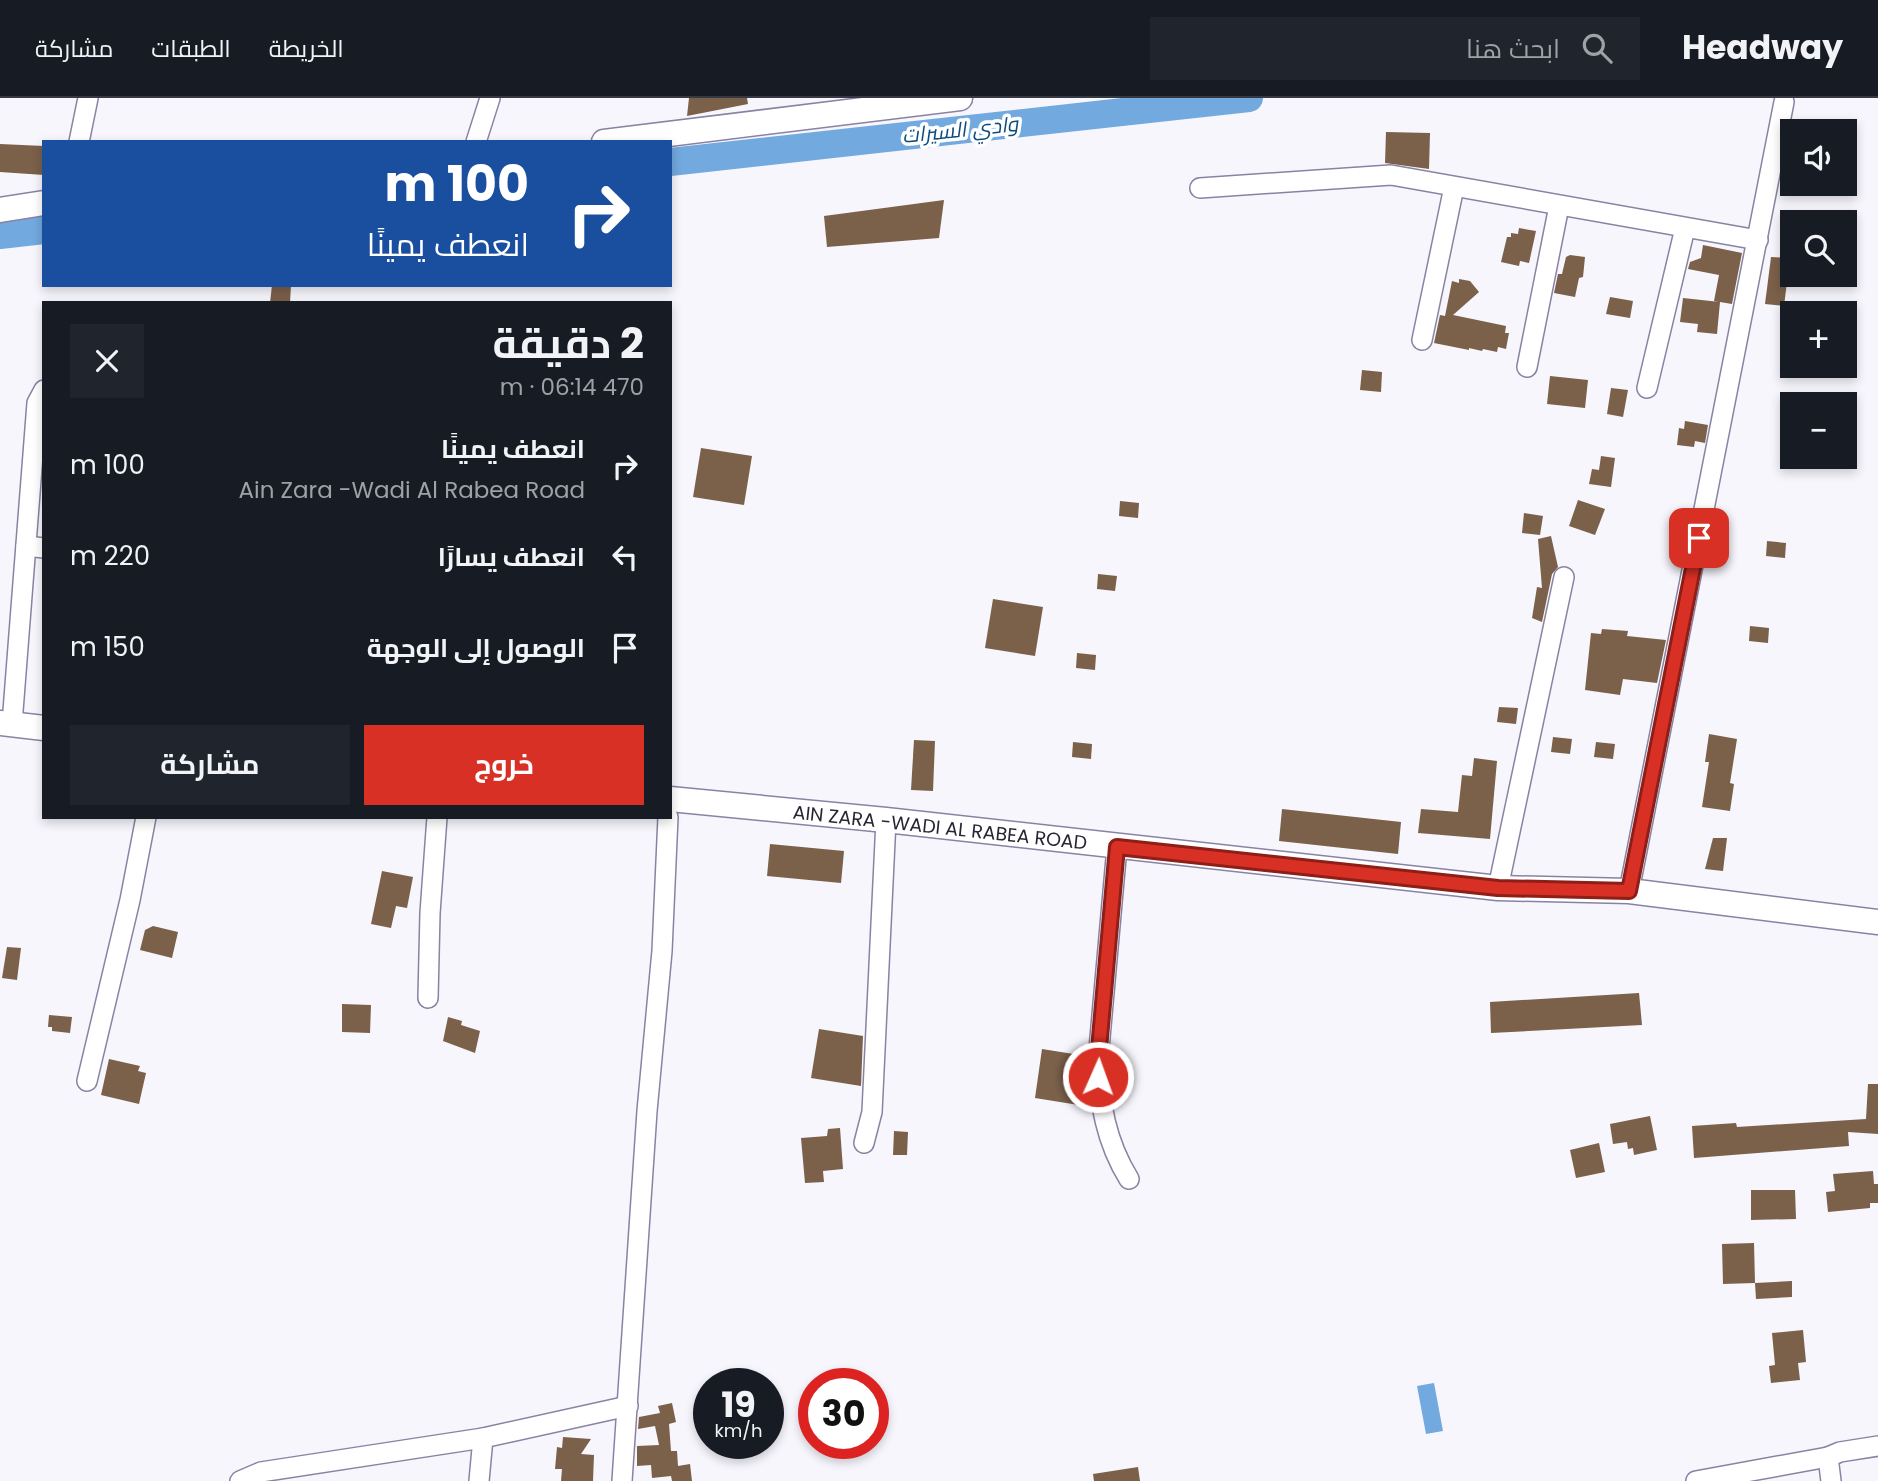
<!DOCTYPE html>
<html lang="ar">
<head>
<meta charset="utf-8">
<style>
	body { margin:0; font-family:Poppins,Cairo,sans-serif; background:#20242c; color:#f1f3f6; direction:rtl; height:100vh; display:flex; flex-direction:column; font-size:26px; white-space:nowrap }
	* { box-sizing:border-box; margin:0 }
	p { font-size:23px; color:#9ea1a6 }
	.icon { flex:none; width:38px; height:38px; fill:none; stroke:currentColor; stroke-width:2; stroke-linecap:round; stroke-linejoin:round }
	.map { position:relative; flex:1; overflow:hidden; direction:ltr }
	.side { position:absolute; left:42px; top:203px; width:630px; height:518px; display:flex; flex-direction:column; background:#171b24; border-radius:0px; box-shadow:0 4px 10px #0003; direction:rtl }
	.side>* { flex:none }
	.top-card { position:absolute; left:42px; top:42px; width:630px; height:147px; border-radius:0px; box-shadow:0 4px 10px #0003; direction:rtl; background:#1a4fa0; color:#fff; overflow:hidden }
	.buttons { position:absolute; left:1780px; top:21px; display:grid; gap:14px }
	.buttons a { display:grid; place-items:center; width:77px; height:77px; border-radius:0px; background:#171b24; box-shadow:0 4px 10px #0003; font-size:35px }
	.speed { position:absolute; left:693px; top:1270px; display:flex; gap:14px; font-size:35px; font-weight:700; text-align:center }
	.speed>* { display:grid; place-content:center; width:91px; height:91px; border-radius:50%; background:#171b24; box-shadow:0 4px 10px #0003; line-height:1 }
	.speed small { font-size:18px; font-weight:400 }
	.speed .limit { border:10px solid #d22; background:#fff; color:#111 }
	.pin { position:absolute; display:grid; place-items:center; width:60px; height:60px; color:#fff; margin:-30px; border-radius:14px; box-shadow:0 4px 10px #0006 }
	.me { position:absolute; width:77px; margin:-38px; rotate:2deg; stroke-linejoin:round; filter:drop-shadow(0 0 5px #0008) }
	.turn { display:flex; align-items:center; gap:24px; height:147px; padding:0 28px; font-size:32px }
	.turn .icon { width:91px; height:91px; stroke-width:2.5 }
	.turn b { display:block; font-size:49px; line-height:60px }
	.round { display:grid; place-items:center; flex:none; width:74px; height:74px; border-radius:0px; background:#20242c }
	.overview { display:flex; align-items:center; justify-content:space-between; height:119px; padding:0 28px }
	h1 { font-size:42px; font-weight:700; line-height:52px }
	.action { display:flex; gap:14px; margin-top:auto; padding:14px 28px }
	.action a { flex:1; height:80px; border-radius:0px; background:#d93025; color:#fff; font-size:28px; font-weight:700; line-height:80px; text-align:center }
	.action a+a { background:#20242c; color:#f1f3f6 }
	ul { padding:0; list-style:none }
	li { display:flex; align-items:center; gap:21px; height:91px; padding:0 28px }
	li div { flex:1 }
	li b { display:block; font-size:26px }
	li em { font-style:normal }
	header { display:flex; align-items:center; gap:42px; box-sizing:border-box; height:98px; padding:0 35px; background:#171b24; border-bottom:2px solid #363941 }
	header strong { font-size:33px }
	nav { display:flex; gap:38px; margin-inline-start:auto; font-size:24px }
	.search { width:490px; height:63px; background:#20242c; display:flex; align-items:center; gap:18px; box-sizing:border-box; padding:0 24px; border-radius:0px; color:#9ea1a6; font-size:26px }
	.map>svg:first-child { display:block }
	.water { fill:#72a9df }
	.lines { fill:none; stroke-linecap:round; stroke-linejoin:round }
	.river { stroke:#72a9df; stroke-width:28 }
	.building { fill:#7b604a }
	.minor-casing { stroke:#8883a3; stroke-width:22 }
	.major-casing { stroke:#8883a3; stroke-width:27 }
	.minor { stroke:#fff; stroke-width:19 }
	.major { stroke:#fff; stroke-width:24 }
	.route-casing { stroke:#8d1f18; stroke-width:18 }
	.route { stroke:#d93025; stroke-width:12 }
	.labels { text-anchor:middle; stroke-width:7; stroke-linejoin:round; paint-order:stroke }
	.street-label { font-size:19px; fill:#282633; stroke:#fff }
	.water-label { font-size:21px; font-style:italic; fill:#0c4b7d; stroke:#fff }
</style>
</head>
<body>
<header>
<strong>Headway</strong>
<div class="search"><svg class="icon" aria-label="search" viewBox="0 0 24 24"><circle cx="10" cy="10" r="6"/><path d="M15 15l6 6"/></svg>ابحث هنا</div>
<nav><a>الخريطة</a><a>الطبقات</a><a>مشاركة</a></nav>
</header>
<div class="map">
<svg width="1878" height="1383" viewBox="0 0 1878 1383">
	<rect width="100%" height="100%" fill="#f7f6fd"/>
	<polygon class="water" points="1434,1285 1443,1333 1426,1336 1417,1288"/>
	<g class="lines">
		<g class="river">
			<polyline points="670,64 1249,0"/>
			<polyline points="0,137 44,132"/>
		</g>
	</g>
	<g class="building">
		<polygon points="689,0 747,0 748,6 687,18"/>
		<polygon points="1386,34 1430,35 1429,71 1385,65"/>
		<polygon points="0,46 44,48 44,77 0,74"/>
		<polygon points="944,102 939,140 827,149 824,118"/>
		<polygon points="1519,130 1536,133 1529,165 1520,163 1519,168 1501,164 1507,139 1511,139 1511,135 1518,136"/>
		<polygon points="1703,147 1742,155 1732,206 1720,204 1717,236 1697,234 1698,226 1680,224 1683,200 1720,204 1714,203 1719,177 1688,171 1690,164 1701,160"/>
		<polygon points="1570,157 1585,159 1583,179 1579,180 1575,199 1554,195 1558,176 1562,176 1566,159"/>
		<polygon points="1771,159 1790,160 1784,208 1765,206"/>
		<polygon points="1459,181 1470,183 1479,194 1453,217 1506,228 1505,235 1509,235 1506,251 1498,249 1497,254 1483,251 1482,253 1469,250 1469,252 1434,245 1440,217 1445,218 1452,183 1459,185"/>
		<polygon points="272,187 291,187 290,205 270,205"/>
		<polygon points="1610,199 1633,203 1630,220 1606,216"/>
		<polygon points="1362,272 1382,274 1381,294 1360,292"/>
		<polygon points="1550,278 1588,282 1585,310 1547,306"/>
		<polygon points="1611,290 1628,292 1623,319 1607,316"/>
		<polygon points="1685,323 1708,327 1705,345 1695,343 1694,349 1677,347 1679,330 1684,331"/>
		<polygon points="701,350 752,358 744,407 693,399"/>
		<polygon points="1601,358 1615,360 1611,389 1589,386 1592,371 1599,372"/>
		<polygon points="1578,402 1605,411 1595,437 1569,428"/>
		<polygon points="1120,403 1139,405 1138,420 1119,418"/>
		<polygon points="1524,415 1543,418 1540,437 1522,435"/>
		<polygon points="1551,438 1558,469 1552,476 1542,524 1532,520 1537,489 1542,490 1538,441"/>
		<polygon points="1767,443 1786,445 1785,460 1766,458"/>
		<polygon points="1098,476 1117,478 1115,493 1097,491"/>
		<polygon points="993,501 1043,509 1035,558 985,550"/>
		<polygon points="1750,528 1769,530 1768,545 1749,543"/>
		<polygon points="1602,531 1628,533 1627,538 1666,542 1657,585 1623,581 1620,597 1585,592 1591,535 1601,536"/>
		<polygon points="1077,555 1096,557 1095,572 1076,570"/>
		<polygon points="1499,609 1518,610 1516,626 1497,624"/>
		<polygon points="1709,636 1737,641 1730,685 1734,686 1730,713 1702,709 1709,664 1705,664"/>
		<polygon points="1553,639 1572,641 1570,656 1551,654"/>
		<polygon points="914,642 935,643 933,693 911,692"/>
		<polygon points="1073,644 1092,646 1091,661 1072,659"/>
		<polygon points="1596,644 1615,646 1613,661 1594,659"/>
		<polygon points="1474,660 1497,663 1490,741 1418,735 1421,711 1458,714 1462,677 1472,678"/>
		<polygon points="1282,711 1401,724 1398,756 1279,743"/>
		<polygon points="1713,740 1727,740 1723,773 1705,771"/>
		<polygon points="770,746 844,753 841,785 767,778"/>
		<polygon points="382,773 413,779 407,810 396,808 391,830 371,826"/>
		<polygon points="153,828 178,834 172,860 140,852 145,832"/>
		<polygon points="7,849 21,850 17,882 2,880"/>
		<polygon points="1639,895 1642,927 1491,935 1490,904"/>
		<polygon points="342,906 371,907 370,935 342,934"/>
		<polygon points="49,917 72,919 70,935 52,933 52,929 48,929"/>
		<polygon points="448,919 462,923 461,927 480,933 475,955 443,943"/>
		<polygon points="819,931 863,938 861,988 811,980"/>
		<polygon points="1042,951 1086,958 1088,992 1085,1008 1035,1000"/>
		<polygon points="109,961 140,968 138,973 146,975 139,1006 101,997"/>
		<polygon points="1868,986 1878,986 1878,1036 1848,1034 1849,1048 1694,1060 1692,1028 1736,1025 1737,1029 1866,1021"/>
		<polygon points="1650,1018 1657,1052 1634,1057 1633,1050 1628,1051 1627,1044 1613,1046 1610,1026"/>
		<polygon points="840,1030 843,1071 823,1073 824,1084 805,1085 801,1040 827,1038 828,1031"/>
		<polygon points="894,1033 908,1034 907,1057 893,1057"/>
		<polygon points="1599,1045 1605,1074 1576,1080 1570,1052"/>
		<polygon points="1873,1073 1874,1086 1878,1086 1878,1105 1870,1105 1870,1110 1828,1114 1826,1094 1835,1093 1833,1076"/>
		<polygon points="1751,1092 1795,1092 1796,1121 1751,1122"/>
		<polygon points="1754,1145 1755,1185 1723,1186 1722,1146"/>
		<polygon points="1792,1183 1792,1199 1756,1201 1755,1185"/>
		<polygon points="1803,1232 1806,1264 1798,1265 1800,1282 1771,1285 1769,1268 1775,1267 1772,1235"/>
		<polygon points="672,1305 676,1324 669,1326 671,1353 677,1353 678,1368 690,1366 692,1383 672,1383 671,1378 652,1380 651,1367 637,1368 637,1348 659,1347 655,1328 638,1331 639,1319 660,1315 658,1308"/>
		<polygon points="563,1339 591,1341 581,1356 594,1357 593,1383 561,1383 562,1371 555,1371 557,1349 562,1350"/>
		<polygon points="1138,1369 1140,1383 1094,1383 1093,1376"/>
	</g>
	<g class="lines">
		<g class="minor-casing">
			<g id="minor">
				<polyline points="79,44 88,0"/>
				<polyline points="476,44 490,0"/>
				<polyline points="1200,90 1391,77 1758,142"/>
				<polyline points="1422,242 1454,89"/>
				<polyline points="1527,269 1559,108"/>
				<polyline points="1647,290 1685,130"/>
				<polyline points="26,448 44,450"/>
				<polyline points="12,626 37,305 44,292"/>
				<path d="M1117 749 1098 962C1099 1004 1106 1044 1129 1081"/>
				<polyline points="1498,790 1564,479"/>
				<polyline points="1629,793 1784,4"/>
				<polyline points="428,900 430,815 437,719"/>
				<polyline points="87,983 130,802 146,719"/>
				<polyline points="864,1045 872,1014 886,722"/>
				<polyline points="240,1383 261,1374 483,1340"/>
				<polyline points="479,1383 483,1340 628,1308"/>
				<polyline points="622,1383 647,1013 662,853 668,719"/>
				<polyline points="1696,1383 1828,1359"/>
				<polyline points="1831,1383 1828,1359 1840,1354 1878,1348"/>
			</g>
		</g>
		<g class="major-casing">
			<g id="major">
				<polyline points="604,44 960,0"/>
				<polyline points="0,112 44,105"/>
				<polyline points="0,625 44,630"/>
				<polyline points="670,701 886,722 1498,790 1629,793 1878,824"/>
			</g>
		</g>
		<use href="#minor" class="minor"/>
		<use href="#major" class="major"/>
	</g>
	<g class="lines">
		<g class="route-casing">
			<polyline id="route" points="1098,979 1098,962 1117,749 1498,790 1629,793 1699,440"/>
		</g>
		<use href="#route" class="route"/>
	</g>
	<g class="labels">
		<g class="street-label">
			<text transform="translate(940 729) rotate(6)" y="7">AIN ZARA -WADI AL RABEA ROAD</text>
		</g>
		<g class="water-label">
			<text transform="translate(960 32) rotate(-6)" y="7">وادي السيرات</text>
		</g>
	</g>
</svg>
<div class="buttons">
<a><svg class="icon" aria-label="sound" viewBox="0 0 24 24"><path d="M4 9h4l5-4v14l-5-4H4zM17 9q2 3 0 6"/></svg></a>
<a><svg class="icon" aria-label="search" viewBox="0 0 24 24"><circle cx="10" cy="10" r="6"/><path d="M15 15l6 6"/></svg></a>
<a>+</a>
<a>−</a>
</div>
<div class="speed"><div>19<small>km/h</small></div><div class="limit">30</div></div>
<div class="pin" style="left:1699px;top:440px;background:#d93025"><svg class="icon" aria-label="arrive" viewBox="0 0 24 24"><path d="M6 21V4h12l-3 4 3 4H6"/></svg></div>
<svg class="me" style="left:1098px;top:979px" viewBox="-20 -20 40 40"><circle r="17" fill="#d93025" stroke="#fff" stroke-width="3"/><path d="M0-11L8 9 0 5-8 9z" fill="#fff"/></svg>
<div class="top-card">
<div class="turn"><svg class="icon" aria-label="right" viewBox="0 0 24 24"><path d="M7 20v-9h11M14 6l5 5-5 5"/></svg><div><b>100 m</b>انعطف يمينًا</div></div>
</div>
<section class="side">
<div class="overview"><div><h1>2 دقيقة</h1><p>470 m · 06:14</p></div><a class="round"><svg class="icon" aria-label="close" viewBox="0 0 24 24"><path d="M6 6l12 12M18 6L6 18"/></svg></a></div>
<ul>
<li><svg class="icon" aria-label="right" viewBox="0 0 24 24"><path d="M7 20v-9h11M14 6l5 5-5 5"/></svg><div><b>انعطف يمينًا</b><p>Ain Zara -Wadi Al Rabea Road</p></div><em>100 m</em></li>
<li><svg class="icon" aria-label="left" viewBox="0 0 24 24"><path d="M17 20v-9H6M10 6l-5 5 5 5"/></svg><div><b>انعطف يسارًا</b></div><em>220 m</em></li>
<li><svg class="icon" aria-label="arrive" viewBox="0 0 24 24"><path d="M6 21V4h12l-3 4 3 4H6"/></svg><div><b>الوصول إلى الوجهة</b></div><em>150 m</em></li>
</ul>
<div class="action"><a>خروج</a><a>مشاركة</a></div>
</section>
</div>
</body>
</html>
